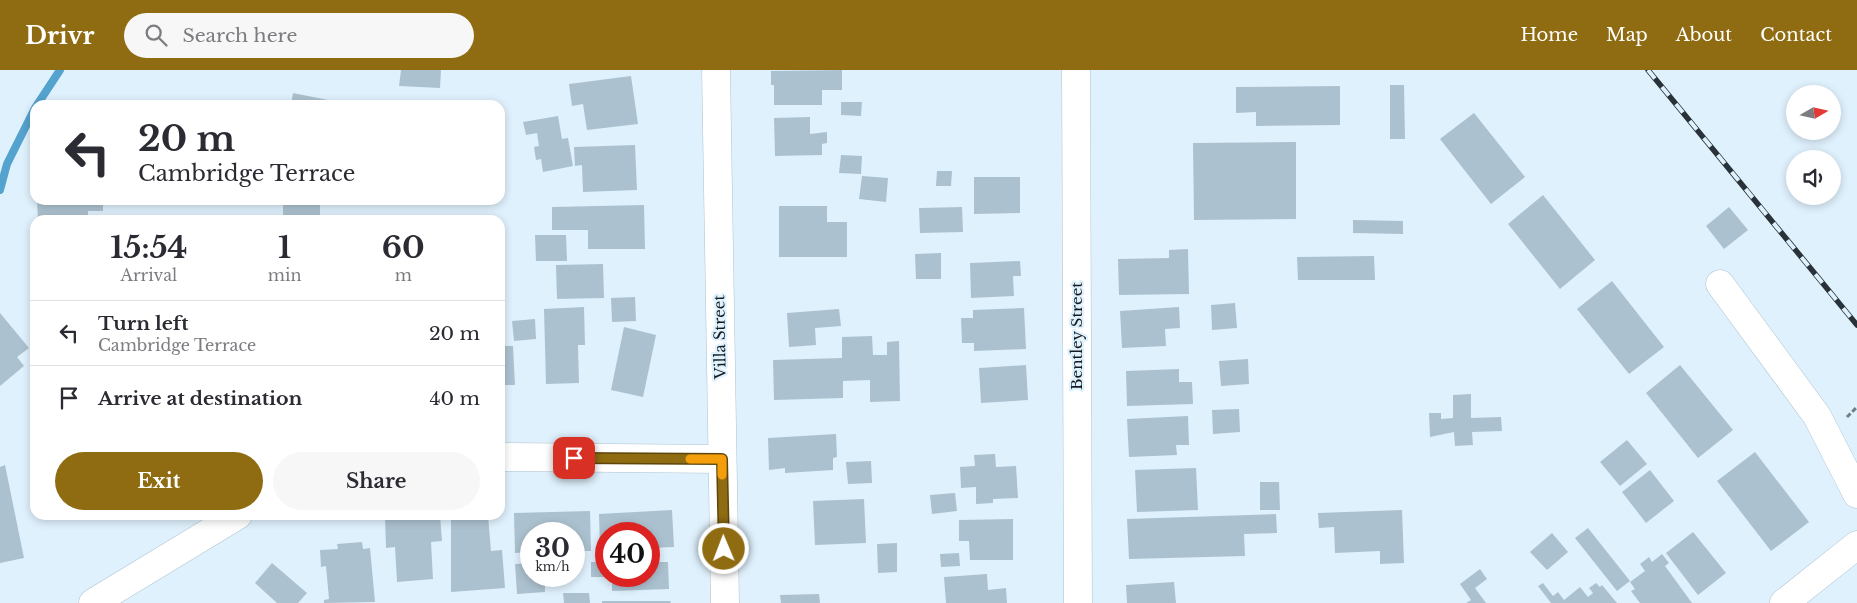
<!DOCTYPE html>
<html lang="en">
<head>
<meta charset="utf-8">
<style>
	body { margin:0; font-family:"Libre Baskerville",serif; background:#f7f7f7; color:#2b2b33; height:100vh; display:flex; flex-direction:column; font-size:19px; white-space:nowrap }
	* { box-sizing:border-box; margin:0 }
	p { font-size:16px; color:#7c7c81 }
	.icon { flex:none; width:28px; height:28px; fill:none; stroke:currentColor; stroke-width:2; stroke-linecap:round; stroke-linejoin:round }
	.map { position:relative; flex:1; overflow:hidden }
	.drawer { position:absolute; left:30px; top:145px; width:475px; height:305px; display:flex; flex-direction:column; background:#fff; border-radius:15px; box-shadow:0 2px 8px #0003 }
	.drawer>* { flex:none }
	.top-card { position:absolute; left:30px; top:30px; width:475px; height:105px; border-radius:15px; box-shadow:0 2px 8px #0003; background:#fff; color:#2b2b33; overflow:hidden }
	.needle { width:32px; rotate:81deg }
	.tools { position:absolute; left:1786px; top:15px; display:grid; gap:10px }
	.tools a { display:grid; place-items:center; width:55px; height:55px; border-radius:50%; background:#fff; box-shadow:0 2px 8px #0003; font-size:25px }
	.speed { position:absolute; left:520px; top:452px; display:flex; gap:10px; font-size:25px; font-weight:700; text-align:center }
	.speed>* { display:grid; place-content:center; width:65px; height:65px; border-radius:50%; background:#fff; box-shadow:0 2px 8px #0003; line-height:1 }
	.speed small { font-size:12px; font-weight:400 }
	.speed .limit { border:8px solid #d22; background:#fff; color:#111 }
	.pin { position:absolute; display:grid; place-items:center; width:42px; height:42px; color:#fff; margin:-21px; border-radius:10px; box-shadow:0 2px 8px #0006 }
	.me { position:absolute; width:55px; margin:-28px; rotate:359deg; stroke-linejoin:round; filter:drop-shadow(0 0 4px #0008) }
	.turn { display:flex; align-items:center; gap:18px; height:105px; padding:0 25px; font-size:22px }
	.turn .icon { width:65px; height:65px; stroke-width:2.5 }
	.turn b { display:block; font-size:35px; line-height:42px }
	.eta { display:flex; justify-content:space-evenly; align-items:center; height:85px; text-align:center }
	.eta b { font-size:30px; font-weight:800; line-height:35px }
	.primary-button { display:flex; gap:10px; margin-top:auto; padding:10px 25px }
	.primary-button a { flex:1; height:58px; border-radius:30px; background:#8f6c11; color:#fff; font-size:20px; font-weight:800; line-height:58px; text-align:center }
	.primary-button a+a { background:#f7f7f7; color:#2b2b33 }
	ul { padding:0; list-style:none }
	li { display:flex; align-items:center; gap:15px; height:65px; padding:0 25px; border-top:1px solid #e1e1e2 }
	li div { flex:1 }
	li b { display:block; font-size:19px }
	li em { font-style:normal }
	header { display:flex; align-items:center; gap:30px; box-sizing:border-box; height:70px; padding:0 25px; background:#8f6c11; color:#fff }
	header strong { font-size:24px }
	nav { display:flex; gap:28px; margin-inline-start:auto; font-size:18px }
	.search { width:350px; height:45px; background:#f7f7f7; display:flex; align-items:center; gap:12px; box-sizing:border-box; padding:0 18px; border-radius:28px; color:#7c7c81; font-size:19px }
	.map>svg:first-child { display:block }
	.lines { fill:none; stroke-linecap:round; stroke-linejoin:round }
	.stream { stroke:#54a2ce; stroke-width:8 }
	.building { fill:#acc1cf }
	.minor-casing { stroke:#acc2d0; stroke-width:29 }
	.path { stroke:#717d85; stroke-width:3; stroke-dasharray:5 2.5; stroke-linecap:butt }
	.minor { stroke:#fff; stroke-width:28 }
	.rail-casing { stroke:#293238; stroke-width:5.5 }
	.rail { stroke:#dff1fd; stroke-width:4; stroke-dasharray:11; stroke-linecap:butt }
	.route-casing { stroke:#5d460b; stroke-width:12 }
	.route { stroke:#8f6c11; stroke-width:9 }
	.slow { stroke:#f59e0b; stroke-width:9 }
	.labels { text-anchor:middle; stroke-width:4.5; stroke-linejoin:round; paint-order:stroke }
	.street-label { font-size:15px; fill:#131b20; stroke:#dff1fd }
</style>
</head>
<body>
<header>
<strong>Drivr</strong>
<div class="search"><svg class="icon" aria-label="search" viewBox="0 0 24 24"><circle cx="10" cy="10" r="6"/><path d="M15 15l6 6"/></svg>Search here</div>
<nav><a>Home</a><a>Map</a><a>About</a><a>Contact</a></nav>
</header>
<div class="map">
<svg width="1857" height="533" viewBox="0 0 1857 533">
	<rect width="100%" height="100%" fill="#dff1fd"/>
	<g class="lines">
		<g class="stream">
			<polyline points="37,35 60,0"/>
			<polyline points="0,120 7,94 35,38"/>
		</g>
	</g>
	<g class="building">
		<polygon points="401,0 441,0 440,18 399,16"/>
		<polygon points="842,0 842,20 822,20 822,35 774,35 774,15 771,15 771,1"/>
		<polygon points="631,6 638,54 587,60 583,34 572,36 569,14"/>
		<polygon points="1390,15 1404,15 1405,69 1390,69"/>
		<polygon points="1340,16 1340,55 1256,56 1256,42 1236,43 1236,17"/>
		<polygon points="293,23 348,34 348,35 291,35"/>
		<polygon points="841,32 862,32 861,46 841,45"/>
		<polygon points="1474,43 1525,107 1491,134 1440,69"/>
		<polygon points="558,46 562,69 568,68 573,96 543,102 541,89 536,90 534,77 539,76 537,63 526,65 523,52"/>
		<polygon points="810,47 810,64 827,62 827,73 822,74 822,85 775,86 774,48"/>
		<polygon points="1296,72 1296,149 1194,150 1193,73"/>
		<polygon points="635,75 637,120 583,122 582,95 575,96 574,77"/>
		<polygon points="841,85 862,86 861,104 839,103"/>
		<polygon points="937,101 952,101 951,116 936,116"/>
		<polygon points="862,106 888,108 886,132 859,129"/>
		<polygon points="974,107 1020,107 1020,143 974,144"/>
		<polygon points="1543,125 1595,190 1560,219 1508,154"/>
		<polygon points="37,130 103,130 103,141 88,141 88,150 38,150"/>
		<rect x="283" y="130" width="37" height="20"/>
		<polygon points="644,135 645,179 588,179 588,160 552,160 552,137"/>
		<polygon points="779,136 827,136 827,152 847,152 847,187 779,187"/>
		<polygon points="962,137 963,162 920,163 919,138"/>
		<polygon points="1729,137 1748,160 1724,179 1706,156"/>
		<polygon points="1353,150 1403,151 1403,164 1353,163"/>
		<polygon points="35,154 35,188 31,188 31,155"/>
		<polygon points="535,165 566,165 567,191 536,191"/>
		<polygon points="1188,179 1189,224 1119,225 1118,189 1169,188 1169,180"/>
		<polygon points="941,183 941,209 916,209 915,184"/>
		<polygon points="1374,186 1375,210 1298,210 1297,187"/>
		<polygon points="1020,191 1021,206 1013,206 1014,226 971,228 970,193"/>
		<polygon points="603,194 604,228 557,229 556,195"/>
		<polygon points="1612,211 1664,277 1629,304 1577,239"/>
		<polygon points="635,227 636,251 612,252 611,228"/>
		<polygon points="1235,233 1237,258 1212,260 1211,235"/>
		<polygon points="584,237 585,275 578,275 579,313 546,314 544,239"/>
		<polygon points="1179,237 1180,258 1165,259 1166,276 1122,278 1120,241"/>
		<polygon points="1024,238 1026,279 974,281 974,273 962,273 961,248 973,248 973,240"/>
		<polygon points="839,239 841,256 815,258 816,275 789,277 787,243"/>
		<polygon points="0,243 29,278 17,287 24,296 0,316"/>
		<polygon points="535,249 536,269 514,271 512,251"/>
		<polygon points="624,257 656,265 643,327 611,320"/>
		<polygon points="872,266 873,285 887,285 887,272 899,271 900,331 870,332 870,310 843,311 843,328 774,330 773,290 842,288 842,267"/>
		<polygon points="500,276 513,276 515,315 500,315"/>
		<polygon points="1248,289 1249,314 1221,316 1219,291"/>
		<polygon points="1026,295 1028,330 981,333 979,298"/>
		<polygon points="1680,295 1733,360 1698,388 1646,323"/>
		<polygon points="1179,299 1179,312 1192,312 1193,334 1127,336 1126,301"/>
		<polygon points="1471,324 1471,348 1501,347 1502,361 1472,362 1473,375 1455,376 1454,362 1430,367 1429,343 1441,343 1441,349 1453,348 1453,325"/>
		<polygon points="1239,339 1240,362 1213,364 1212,340"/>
		<polygon points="1188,346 1189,375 1176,375 1177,385 1129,387 1127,349"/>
		<polygon points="836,364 837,387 833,388 833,400 785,403 785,398 769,400 768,368"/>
		<polygon points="1627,370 1647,394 1620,416 1600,392"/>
		<polygon points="1755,382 1809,452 1771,481 1717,411"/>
		<polygon points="995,384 996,397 1016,396 1018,428 993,429 993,433 976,434 976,417 961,418 960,397 975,396 974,385"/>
		<polygon points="871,391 872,413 848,414 846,392"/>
		<polygon points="5,395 24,488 0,493 0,397"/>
		<polygon points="1196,398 1198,440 1137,442 1135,400"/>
		<polygon points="1650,400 1674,431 1646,453 1622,422"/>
		<polygon points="1260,412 1279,412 1280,440 1260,440"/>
		<polygon points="955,423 957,441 932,444 930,425"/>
		<polygon points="864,429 866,473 815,475 813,431"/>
		<polygon points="672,440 674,477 649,478 649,464 606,464 606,479 600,480 599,444"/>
		<polygon points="1402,440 1404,493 1380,494 1380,481 1335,483 1334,457 1319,458 1318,443"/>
		<polygon points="590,441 591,481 574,481 574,464 531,464 531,482 515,483 514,443"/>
		<polygon points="1276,444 1277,463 1244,464 1245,486 1129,489 1127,449"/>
		<polygon points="440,445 442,471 431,472 433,509 397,512 395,477 386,478 385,447"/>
		<polygon points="467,445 488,445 491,481 502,480 505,518 451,522 451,446"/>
		<polygon points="1013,449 1013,490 970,490 969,471 959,471 959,450"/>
		<polygon points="1588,458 1630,511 1617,521 1575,468"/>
		<polygon points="1693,462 1726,503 1698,525 1666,483"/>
		<polygon points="1552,463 1568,482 1547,500 1530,482"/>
		<polygon points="362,472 363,479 370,478 375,532 324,533 324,530 329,529 326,496 321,497 320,480 338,479 337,474"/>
		<polygon points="897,473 897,502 878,503 877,474"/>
		<polygon points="959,483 960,496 941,497 940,484"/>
		<polygon points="1662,484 1669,493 1665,496 1692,533 1640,533 1631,521 1635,519 1630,512 1645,501 1640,494 1649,487 1652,492"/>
		<rect x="591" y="492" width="15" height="15"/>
		<polygon points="649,492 668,492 669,519 612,521 612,506 649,506"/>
		<polygon points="272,493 307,523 298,533 277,533 255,513"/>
		<polygon points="531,493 531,506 545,506 545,522 517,524 515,494"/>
		<polygon points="1480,499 1487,509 1475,518 1486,533 1466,533 1471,530 1460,514"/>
		<polygon points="987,504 988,520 1006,518 1007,533 946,533 944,507"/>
		<polygon points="1174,512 1176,533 1127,533 1126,515"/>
		<polygon points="1543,513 1553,526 1558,522 1564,530 1580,517 1588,527 1593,523 1589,518 1596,513 1600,517 1602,515 1617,533 1551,533 1538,516"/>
		<polygon points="563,523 589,523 590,533 564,533"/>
		<polygon points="819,524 820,533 781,533 780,525"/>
		<polygon points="602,531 670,531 671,533 602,533"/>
	</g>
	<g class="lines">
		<g class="minor-casing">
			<g id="minor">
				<polyline points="716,0 725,533"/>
				<polyline points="1076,0 1078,533"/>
				<polyline points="1720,214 1817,346 1857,424"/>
				<polyline points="500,387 722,389"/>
				<polyline points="93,533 238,445"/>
				<polyline points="1784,533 1857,475"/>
			</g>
		</g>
		<polyline class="path" points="1847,347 1857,337"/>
		<use href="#minor" class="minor"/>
		<g class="rail-casing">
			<polyline id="rail" points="1648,0 1857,255"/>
		</g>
		<use href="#rail" class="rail"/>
	</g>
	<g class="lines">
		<g class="route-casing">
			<polyline id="route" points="574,388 722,389 724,479"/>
		</g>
		<use href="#route" class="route"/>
		<polyline class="slow" points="690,389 722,389 722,405"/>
	</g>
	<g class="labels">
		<g class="street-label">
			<text transform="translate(1077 266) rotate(-90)" y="5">Bentley Street</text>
			<text transform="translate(720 267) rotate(-91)" y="5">Villa Street</text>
		</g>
	</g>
</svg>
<div class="tools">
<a><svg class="needle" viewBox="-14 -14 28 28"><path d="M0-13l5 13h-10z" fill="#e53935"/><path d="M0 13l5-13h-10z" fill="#7c7c81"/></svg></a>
<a><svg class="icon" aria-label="sound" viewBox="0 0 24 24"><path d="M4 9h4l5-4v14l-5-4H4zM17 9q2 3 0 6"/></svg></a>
</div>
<div class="speed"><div>30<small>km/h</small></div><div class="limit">40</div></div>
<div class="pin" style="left:574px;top:388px;background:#d93025"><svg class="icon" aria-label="arrive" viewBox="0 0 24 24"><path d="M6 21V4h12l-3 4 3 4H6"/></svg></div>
<svg class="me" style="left:724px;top:479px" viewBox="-20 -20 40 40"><circle r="17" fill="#8f6c11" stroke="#fff" stroke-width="3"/><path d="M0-11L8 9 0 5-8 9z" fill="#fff"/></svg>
<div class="top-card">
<div class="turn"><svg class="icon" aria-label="left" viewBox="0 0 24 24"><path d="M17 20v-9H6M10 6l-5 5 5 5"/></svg><div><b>20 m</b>Cambridge Terrace</div></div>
</div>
<section class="drawer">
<div class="eta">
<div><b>15:54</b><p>Arrival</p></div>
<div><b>1</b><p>min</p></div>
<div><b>60</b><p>m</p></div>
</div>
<ul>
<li><svg class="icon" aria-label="left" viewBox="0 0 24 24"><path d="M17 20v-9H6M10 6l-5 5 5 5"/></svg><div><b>Turn left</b><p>Cambridge Terrace</p></div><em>20 m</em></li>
<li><svg class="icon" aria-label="arrive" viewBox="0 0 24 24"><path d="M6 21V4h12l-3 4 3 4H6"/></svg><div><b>Arrive at destination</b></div><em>40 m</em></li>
</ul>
<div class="primary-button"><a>Exit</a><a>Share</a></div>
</section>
</div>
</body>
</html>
